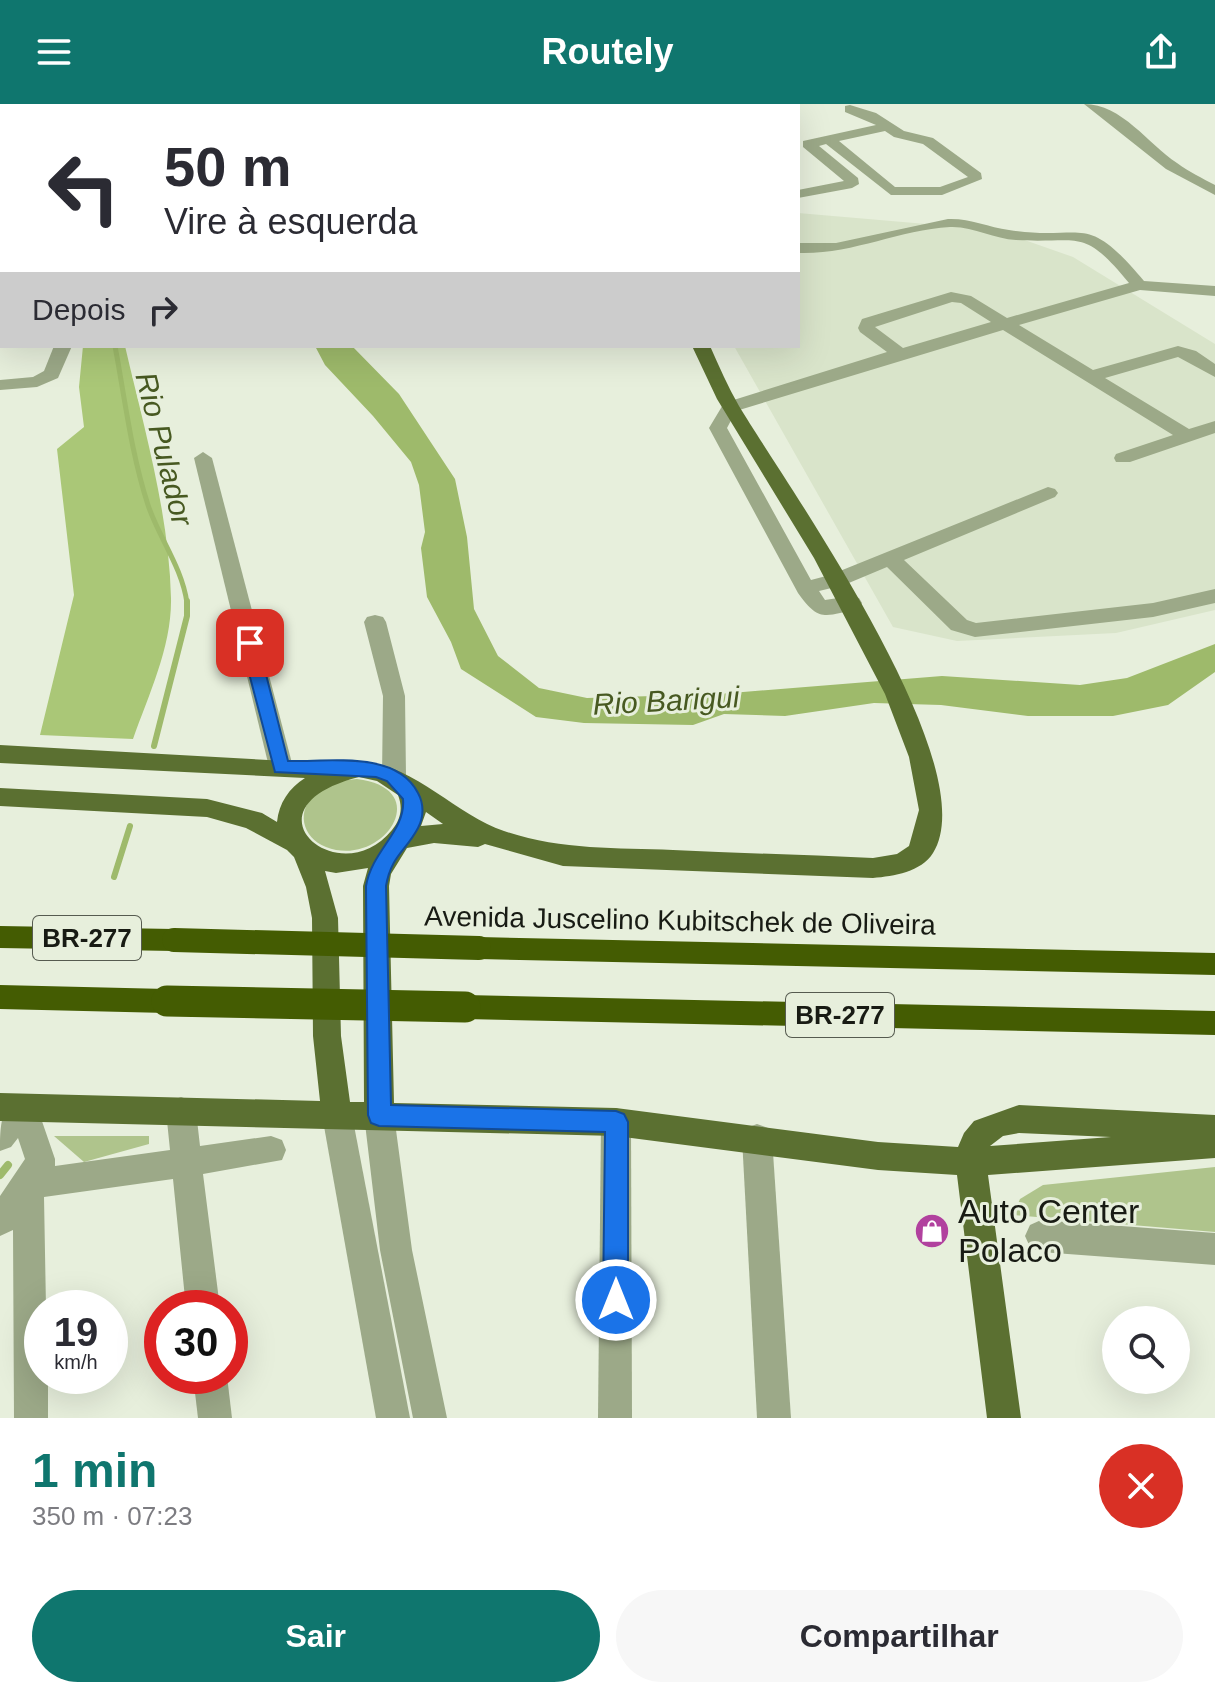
<!DOCTYPE html>
<html lang="pt">
<head>
<meta charset="utf-8">
<style>
	body { margin:0; font-family:Arial,sans-serif; background:#f7f7f7; color:#2b2b33; height:100vh; display:flex; flex-direction:column; font-size:30px; white-space:nowrap }
	* { box-sizing:border-box; margin:0 }
	p { font-size:26px; color:#7c7c81 }
	.icon { flex:none; width:44px; height:44px; fill:none; stroke:currentColor; stroke-width:2; stroke-linecap:round; stroke-linejoin:round }
	.map { position:relative; height:1314px; overflow:hidden }
	.panel { display:flex; flex-direction:column; background:#fff; flex:1 }
	.panel>* { flex:none }
	.banner { position:absolute; left:0px; top:0px; width:800px; height:244px; box-shadow:0 8px 32px #0002; background:#fff; color:#2b2b33; overflow:hidden }
	.tools { position:absolute; left:1102px; top:1202px; display:grid; gap:16px }
	.tools a { display:grid; place-items:center; width:88px; height:88px; border-radius:50%; background:#fff; box-shadow:0 8px 32px #0002; font-size:40px }
	.speed { position:absolute; left:24px; top:1186px; display:flex; gap:16px; font-size:40px; font-weight:700; text-align:center }
	.speed>* { display:grid; place-content:center; width:104px; height:104px; border-radius:50%; background:#fff; box-shadow:0 8px 32px #0002; line-height:1 }
	.speed small { font-size:20px; font-weight:400 }
	.speed .limit { border:12px solid #d22; background:#fff; color:#111 }
	.pin { position:absolute; display:grid; place-items:center; width:68px; height:68px; color:#fff; margin:-34px; border-radius:16px; box-shadow:0 4px 12px #0006 }
	.me { position:absolute; width:88px; margin:-44px; rotate:0deg; stroke-linejoin:round; filter:drop-shadow(0 0 6px #0008) }
	.turn { display:flex; align-items:center; gap:28px; height:168px; padding:0 32px; font-size:36px }
	.turn .icon { width:104px; height:104px; stroke-width:2.5 }
	.turn b { display:block; font-size:56px; line-height:68px }
	.then { display:flex; align-items:center; height:76px; padding:0 32px; background:#0003; gap:16px; font-size:30px }
	.round { display:grid; place-items:center; flex:none; width:84px; height:84px; border-radius:42px; background:#f7f7f7 }
	.headline { display:flex; align-items:center; justify-content:space-between; height:136px; padding:0 32px }
	h1 { font-size:48px; font-weight:700; line-height:60px; color:#0f766e }
	.cta { display:flex; gap:16px; margin-top:auto; padding:16px 32px }
	.cta a { flex:1; height:92px; border-radius:48px; background:#0f766e; color:#fff; font-size:32px; font-weight:700; line-height:92px; text-align:center }
	.cta a+a { background:#f7f7f7; color:#2b2b33 }
	header { display:flex; justify-content:space-between; align-items:center; height:104px; padding:0 32px; background:#0f766e; color:#fff; font-size:36px; font-weight:700 }
	.map>svg:first-child { display:block }
	.built { fill:#d9e4ca }
	.green { fill:#afc48c }
	.forest { fill:#aac777 }
	.water { fill:#9eba6b }
	.lines { fill:none; stroke-linecap:round; stroke-linejoin:round }
	.stream-far2 { stroke:#9eba6b; stroke-width:5 }
	.stream-far1 { stroke:#9eba6b; stroke-width:6 }
	.stream { stroke:#9eba6b; stroke-width:8 }
	.minor { fill:#9ca988; fill-rule:evenodd }
	.major { fill:#5b7031; fill-rule:evenodd }
	.highway { fill:#445c02; fill-rule:evenodd }
	.highway-bridge-far1 { stroke:#445c02; stroke-width:24 }
	.highway-bridge { stroke:#445c02; stroke-width:31 }
	.route { fill:#1a73e8; stroke:#114b97; stroke-width:2 }
	.labels { text-anchor:middle; stroke-width:6; stroke-linejoin:round; paint-order:stroke }
	.shield { fill:#e7efdc; stroke:#565b50; stroke-width:2 }
	.shield-label { font-size:26px; font-weight:bold; fill:#181b14 }
	.street-label { font-size:28px; fill:#181b14; stroke:#e7efdc }
	.water-label { font-size:30px; font-style:italic; fill:#475921; stroke:#e7efdc }
	.near-poi-label { font-size:34px; fill:#181b14; stroke:#e7efdc; text-anchor:start }
</style>
</head>
<body>
<header><svg class="icon" aria-label="menu" viewBox="0 0 24 24"><path d="M4 6h16M4 12h16M4 18h16"/></svg>Routely<svg class="icon" aria-label="share" viewBox="0 0 24 24"><path d="M12 15V3M7 8l5-5 5 5M5 13v7h14v-7"/></svg></header>
<div class="map">
<svg width="1215" height="1314" viewBox="0 0 1215 1314">
	<rect width="100%" height="100%" fill="#e7efdc"/>
	<polygon class="built" points="798,109 996,126 1073,153 1215,240 1215,506 1116,529 957,537 893,523 734,242 798,242"/>
	<g class="green">
		<path d="M357 675C437 685 382 765 326 743 302 734 295 705 317 689 328 680 344 676 357 675Z"/>
		<polygon points="54,1032 149,1032 149,1040 84,1058"/>
		<polygon points="1215,1063 1215,1128 1013,1111 1020,1095 1043,1081"/>
	</g>
	<path class="forest" d="M83 242H125C144 324 169 409 171 494 172 542 149 590 133 635L40 631 74 491 57 345 84 323 79 283Z"/>
	<polygon class="water" points="315,242 352,242 399,290 455,375 467,433 474,505 498,552 539,584 587,594 719,590 942,572 1080,581 1127,574 1215,540 1215,568 1168,601 1113,612 1028,612 941,601 874,599 785,612 724,610 693,621 584,619 536,613 461,565 451,538 427,493 421,444 425,428 419,381 411,358 373,312 325,261"/>
	<g class="lines">
		<path class="stream-far2" d="M115 242C125 295 131 349 148 401 159 434 182 463 187 499"/>
		<g class="stream-far1">
			<polyline points="154,642 187,512 187,497"/>
			<polyline points="114,773 130,722"/>
		</g>
		<polyline class="stream" points="0,1071 8,1061"/>
		<g class="minor">
			<polygon points="241,0 290,0 288,2"/>
			<polygon points="393,0 407,0 408,2 394,2"/>
			<polygon points="458,0 490,0 456,2"/>
			<polygon points="658,0 672,0 673,2 659,2"/>
			<polygon points="747,0 761,0 762,2 748,2"/>
			<path d="M1084 0C1122 0 1148 40 1177 59 1189 68 1202 74 1215 81V91L1166 65Z"/>
			<path d="M850 1 876 9 904 27 933 34 981 69 982 75 942 91H891L826 40 819 42 858 74 859 80 852 84 798 94V86L844 77 803 43V37L876 21 845 8V2ZM885 27 894 33 923 40 968 73 940 83H895L839 37Z"/>
			<path d="M948 115C969 114 988 123 1009 126 1085 138 1084 105 1144 177L1215 182V192L1140 186 1019 221 1093 266 1178 242 1196 247 1215 260V273L1178 253 1105 274 1189 325 1215 317V329L1130 358H1116L1114 354 1116 350 1173 331 1003 226 736 307 727 324 811 476 830 471 1048 383 1055 385 1058 389 1055 393 904 456 967 516 976 519 1153 499 1215 485V499L1153 513 975 533 951 526 887 463 844 481 819 487 825 496 851 492 859 494 862 499 859 504C824 513 819 518 798 489L709 324 724 299 887 248 860 228 858 224 862 215 951 188 971 192 1007 214 1129 179C1082 122 1081 140 1016 136 994 135 973 122 950 123 898 126 851 151 798 149V139H836ZM952 198 961 199 991 218 903 244 875 223Z"/>
			<polygon points="54,242 72,242 58,274 37,283 0,286 0,276 33,273 44,267"/>
			<polygon points="203,348 212,354 293,663 290,669 281,672 272,669 269,663 194,354"/>
			<polygon points="375,511 383,513 386,518 405,592 406,673 403,679 394,682 385,679 382,673 383,592 364,518 367,513"/>
			<path d="M23 990 34 994 55 1055V1062L170 1046 166 1007 170 997 181 993 192 997 196 1007 200 1042 271 1032 282 1036 286 1046 282 1056 203 1070 220 1204H186L173 1075 44 1093 46 1204H42V1272H48V1314H14L13 1126 0 1132V1092L25 1055 18 1034 11 1043 0 1047C0 1023 0 1000 23 990Z"/>
			<polygon points="337,997 348,1001 352,1011 410,1314 376,1314 322,1011 326,1001"/>
			<polygon points="379,997 390,1001 394,1011 412,1146 447,1314 413,1314 380,1146 364,1011 368,1001"/>
			<polygon points="616,1004 627,1008 631,1018 632,1314 598,1314 601,1018 605,1008"/>
			<polygon points="757,1020 768,1024 772,1034 791,1314 757,1314 742,1034 746,1024"/>
			<polygon points="1041,1116 1215,1129 1215,1161 1041,1148 1030,1143 1025,1132 1030,1121"/>
			<polygon points="193,1272 227,1272 232,1314 198,1314"/>
		</g>
		<g class="major">
			<polygon points="603,0 617,0 618,2 604,2"/>
			<polygon points="628,0 642,0 643,2 629,2"/>
			<path d="M692 242H710C719 262 728 283 739 302 788 383 987 662 933 749 921 768 894 772 873 774L563 762 485 740 478 743 434 739 407 744 391 770 389 782 394 999 616 1004 878 1038 958 1043 964 1029 974 1017 1019 1001 1215 1011V1054L988 1071 1021 1314H987L957 1071 878 1066 616 1032 0 1017V989L320 997 313 932 312 814 306 783 294 753 287 746 246 724 207 713 0 702V684L207 695 262 709 277 718C279 699 289 684 305 674L0 659V641L341 660C401 645 450 709 504 727 559 746 616 744 673 746 739 749 806 751 873 754L897 750 909 742 919 706 909 653 885 590 814 454 717 295ZM359 673 377 677 398 691C403 704 401 715 392 726 340 791 237 704 359 673ZM426 708 443 720 421 722ZM368 764 363 782 364 998H350L341 932 338 814 325 767 336 769ZM1019 1029 1111 1033 990 1042 1003 1032Z"/>
		</g>
		<g class="highway">
			<polygon points="0,822 174,825 184,828 187,836 184,844 174,847 0,844"/>
			<polygon points="479,833 1215,849 1215,871 479,855 469,852 465,844 469,836"/>
			<polygon points="0,881 167,885 177,889 181,897 177,905 167,909 0,905"/>
			<polygon points="465,891 1215,907 1215,931 465,915 455,912 451,903 455,894"/>
		</g>
		<polyline class="highway-bridge-far1" points="174,836 479,844"/>
		<polyline class="highway-bridge" points="167,897 465,903"/>
	</g>
	<path class="route" d="M250 534 258 539 288 657C329 658 396 646 418 689 424 700 424 713 418 724 406 747 391 752 386 782L391 1001 616 1007 624 1010 628 1018V1196L624 1204 616 1208 607 1204 603 1196 605 1028 379 1022 371 1019 368 1011 366 782C372 746 406 727 403 695L387 677 376 673 275 668 241 539Z"/>
	<defs>
		<g id="shop-disc" transform="scale(1.8)"><circle r="9.5" fill="#b1419e" stroke="#e7efdc"/><path d="M-5-2.5h2.3a2.7 3.5 0 0 1 5.4 0H5L5.5 6h-11ZM-1.5-2.5h3a1.5 2.3 0 0 0-3 0Z" fill="#fff"/></g>
	</defs>
	<g fill-rule="evenodd">
		<use href="#shop-disc" x="932" y="1127"/>
	</g>
	<g class="labels">
		<g class="shield">
			<rect x="33" y="812" width="108" height="44" rx="6"/>
			<rect x="786" y="889" width="108" height="44" rx="6"/>
		</g>
		<g class="shield-label">
			<text x="87" y="843">BR-277</text>
			<text x="840" y="920">BR-277</text>
		</g>
		<g class="street-label">
			<text transform="translate(680 816) rotate(1)" y="10">Avenida Juscelino Kubitschek de Oliveira</text>
		</g>
		<g class="water-label">
			<text transform="translate(164 345) rotate(76)" y="10">Rio Pulador</text>
			<text transform="translate(666 597) rotate(-3)" y="10">Rio Barigui</text>
		</g>
		<g class="near-poi-label">
			<text x="958" y="1119">Auto Center<tspan x="958" dy="39">Polaco</tspan></text>
		</g>
	</g>
</svg>
<div class="tools">
<a><svg class="icon" aria-label="search" viewBox="0 0 24 24"><circle cx="10" cy="10" r="6"/><path d="M15 15l6 6"/></svg></a>
</div>
<div class="speed"><div>19<small>km/h</small></div><div class="limit">30</div></div>
<div class="pin" style="left:250px;top:539px;background:#d93025"><svg class="icon" aria-label="arrive" viewBox="0 0 24 24"><path d="M6 21V4h12l-3 4 3 4H6"/></svg></div>
<svg class="me" style="left:616px;top:1196px" viewBox="-20 -20 40 40"><circle r="17" fill="#1a73e8" stroke="#fff" stroke-width="3"/><path d="M0-11L8 9 0 5-8 9z" fill="#fff"/></svg>
<div class="banner">
<div class="turn"><svg class="icon" aria-label="left" viewBox="0 0 24 24"><path d="M17 20v-9H6M10 6l-5 5 5 5"/></svg><div><b>50 m</b>Vire à esquerda</div></div>
<div class="then">Depois<svg class="icon" aria-label="right" viewBox="0 0 24 24"><path d="M7 20v-9h11M14 6l5 5-5 5"/></svg></div>
</div>
</div>
<section class="panel">
<div class="headline"><div><h1>1 min</h1><p>350 m · 07:23</p></div><a class="round" style="background:#d93025;color:#fff"><svg class="icon" aria-label="close" viewBox="0 0 24 24"><path d="M6 6l12 12M18 6L6 18"/></svg></a></div>
<div class="cta"><a>Sair</a><a>Compartilhar</a></div>
</section>
</body>
</html>
